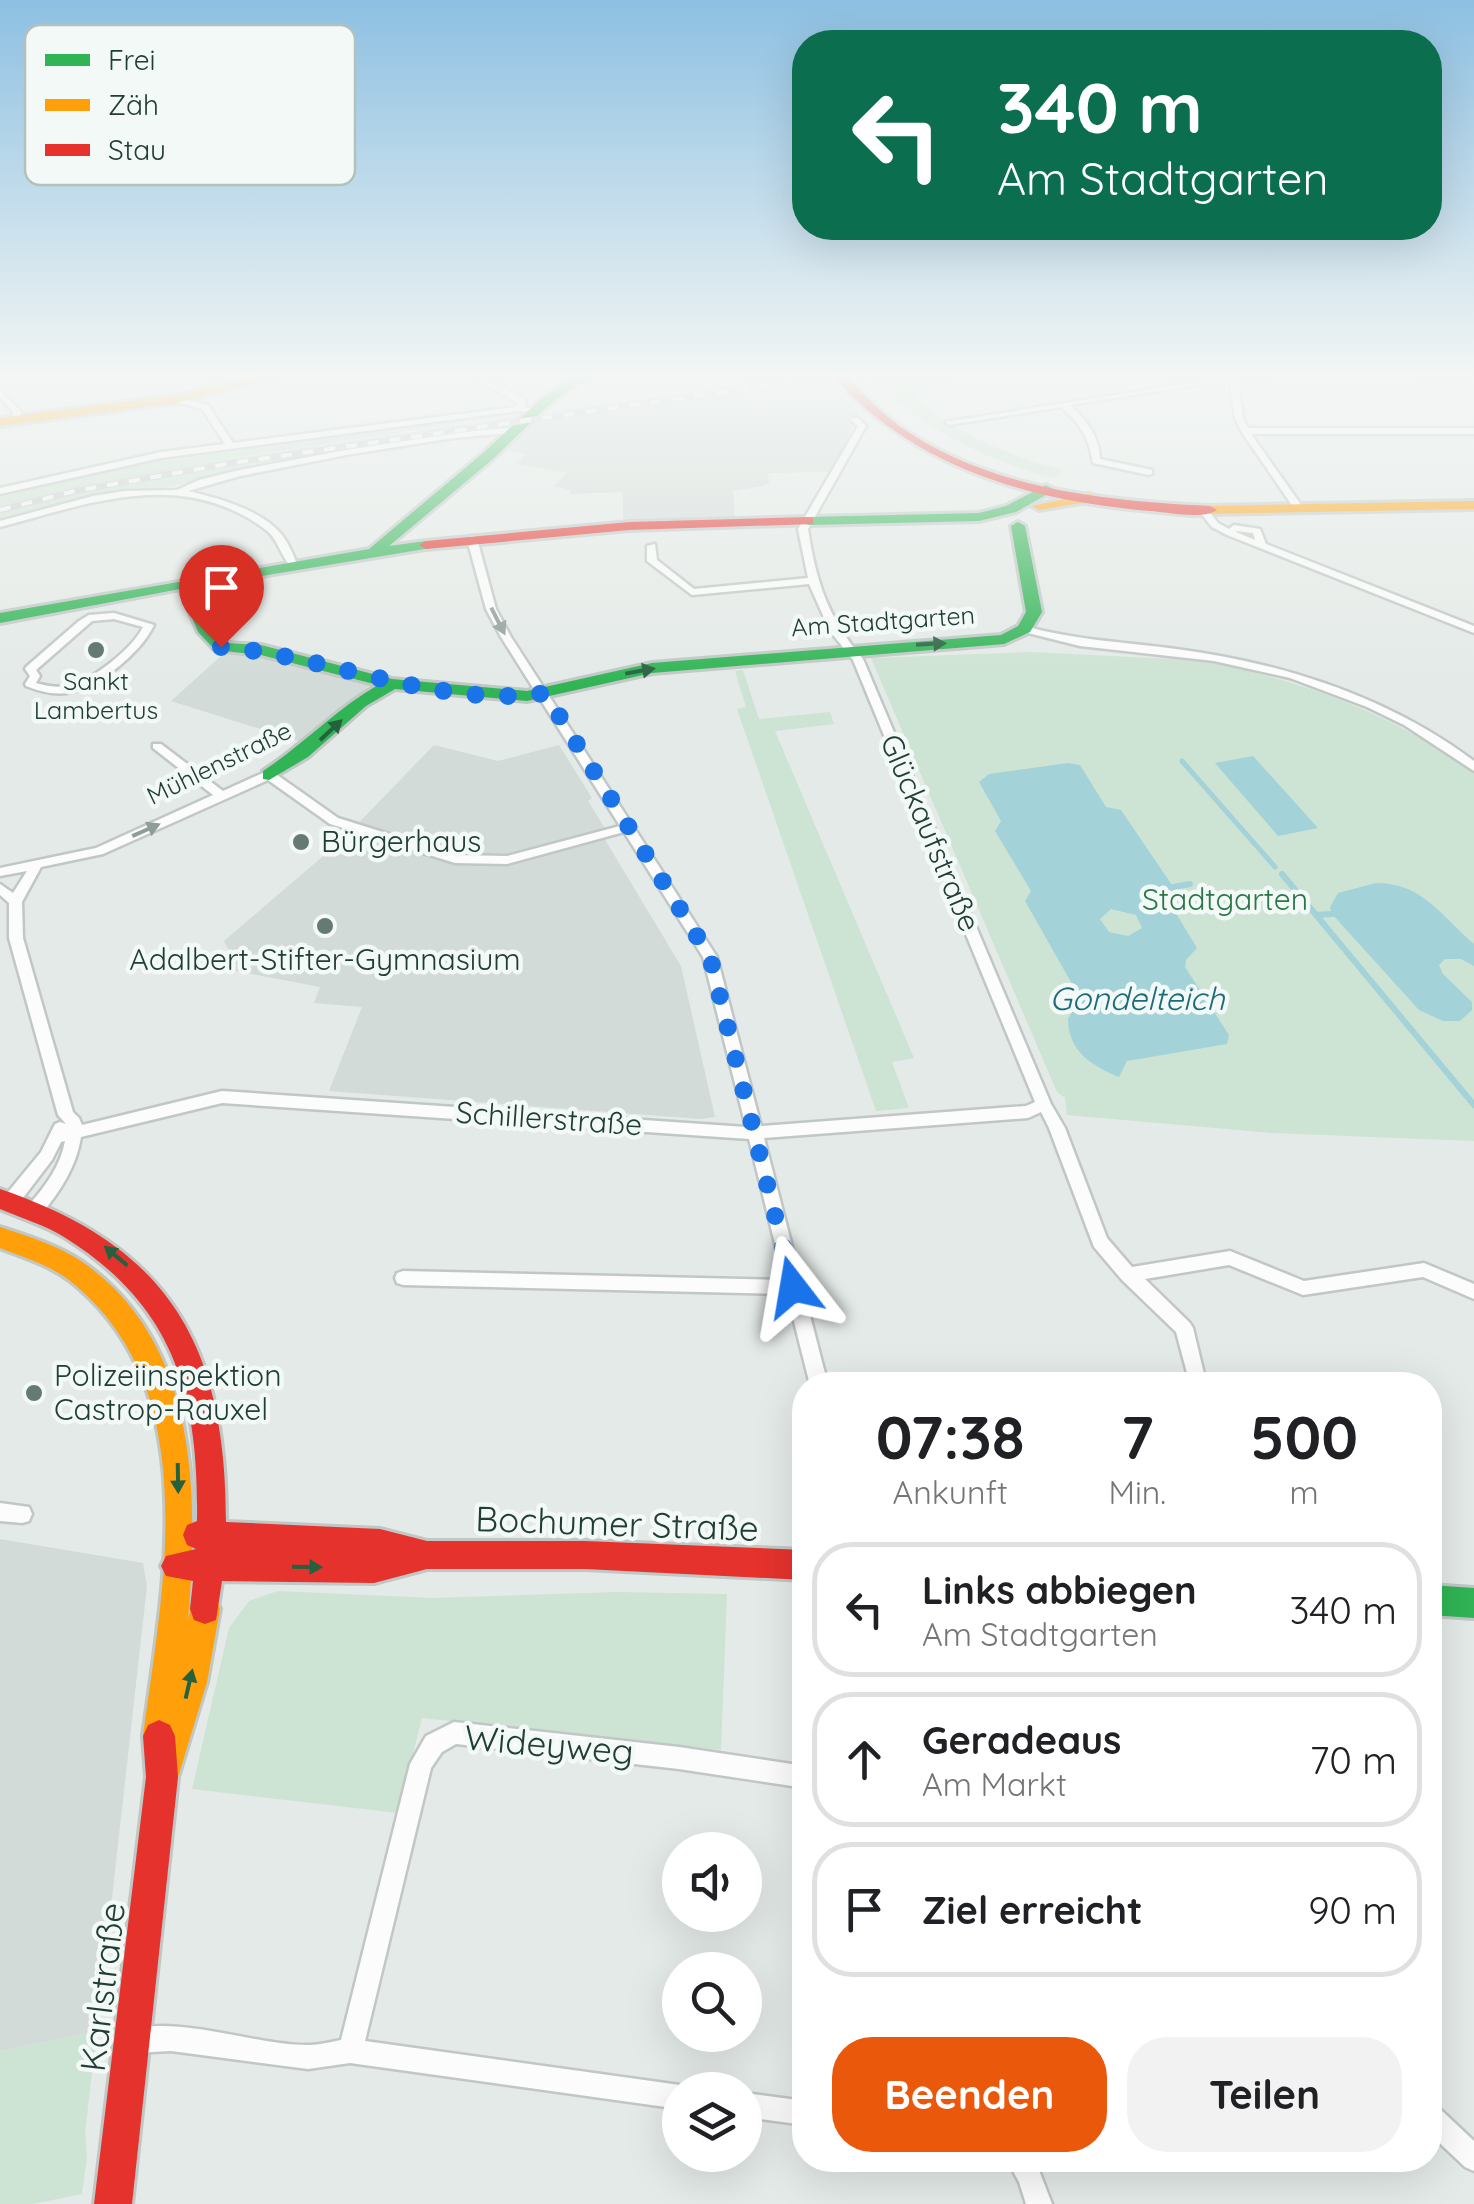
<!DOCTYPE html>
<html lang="de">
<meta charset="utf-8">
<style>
body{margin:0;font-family:Quicksand,sans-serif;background:#f2f2f2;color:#202124;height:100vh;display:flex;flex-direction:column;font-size:38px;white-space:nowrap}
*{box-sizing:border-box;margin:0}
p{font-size:32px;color:#757577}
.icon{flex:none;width:55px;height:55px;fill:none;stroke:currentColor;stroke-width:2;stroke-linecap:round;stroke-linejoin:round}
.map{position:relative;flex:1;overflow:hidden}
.panel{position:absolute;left:792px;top:1372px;width:650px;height:800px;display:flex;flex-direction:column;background:#fff;border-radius:40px;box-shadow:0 10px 40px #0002}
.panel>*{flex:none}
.top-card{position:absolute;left:792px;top:30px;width:650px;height:210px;border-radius:40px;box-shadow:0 10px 40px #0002;background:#0b6e4f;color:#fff;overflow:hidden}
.tools{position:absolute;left:662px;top:1832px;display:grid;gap:20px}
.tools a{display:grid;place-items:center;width:100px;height:100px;border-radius:50%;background:#fff;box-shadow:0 10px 40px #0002;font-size:50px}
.pin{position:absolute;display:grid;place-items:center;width:85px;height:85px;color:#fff;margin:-102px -42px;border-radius:50% 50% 50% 0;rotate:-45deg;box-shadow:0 0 10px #0007}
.pin .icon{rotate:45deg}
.me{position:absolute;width:110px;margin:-55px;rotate:346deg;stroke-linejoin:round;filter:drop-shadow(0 0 8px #0008)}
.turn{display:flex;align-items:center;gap:35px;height:210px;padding:0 40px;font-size:45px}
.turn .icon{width:130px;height:130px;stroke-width:2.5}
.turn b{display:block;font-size:70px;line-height:85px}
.eta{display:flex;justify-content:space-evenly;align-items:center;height:170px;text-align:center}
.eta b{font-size:60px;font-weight:800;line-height:70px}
.action{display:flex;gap:20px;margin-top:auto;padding:20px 40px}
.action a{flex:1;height:115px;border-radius:40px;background:#ea580c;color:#fff;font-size:40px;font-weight:800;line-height:115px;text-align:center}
.action a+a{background:#f2f2f2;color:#202124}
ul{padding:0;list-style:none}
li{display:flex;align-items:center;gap:30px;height:135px;margin:0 20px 15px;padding:0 20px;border:5px solid #e0e0e0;border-radius:40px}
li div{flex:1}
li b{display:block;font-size:38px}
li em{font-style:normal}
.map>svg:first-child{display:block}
.built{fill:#d2dbd7}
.green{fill:#cde3d3}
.water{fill:#a4d2d9;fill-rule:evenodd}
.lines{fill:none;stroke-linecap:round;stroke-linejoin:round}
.stream-far1{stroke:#a4d2d9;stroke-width:5}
.stream{stroke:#a4d2d9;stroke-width:6}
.street-casing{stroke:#c1c7c4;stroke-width:5}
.fast-casing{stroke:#c0c7c4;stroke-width:6}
.slow-casing{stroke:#c0c7c4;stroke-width:6}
.jam-casing{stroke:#c0c7c4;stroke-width:6}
.street{fill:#fbfcfb;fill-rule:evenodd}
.fast{fill:#30b455;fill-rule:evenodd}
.slow{fill:#ff9f0a;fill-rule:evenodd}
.jam{fill:#e5322d;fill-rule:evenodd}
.rail-casing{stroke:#c7cbc9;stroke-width:6}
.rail{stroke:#f2f9f6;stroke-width:4;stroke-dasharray:11;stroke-linecap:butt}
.oneway{fill:#8e9d98}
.oneway2{fill:#26613f}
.route{stroke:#1a73e8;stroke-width:18;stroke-dasharray:0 32.4}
.poi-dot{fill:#657a74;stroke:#f2f9f6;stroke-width:4}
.labels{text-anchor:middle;stroke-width:9;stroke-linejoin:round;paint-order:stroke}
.far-street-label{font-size:25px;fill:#213e36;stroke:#f2f9f6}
.far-poi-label{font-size:25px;fill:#213e36;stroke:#f2f9f6}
.street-label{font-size:30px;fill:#213e36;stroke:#f2f9f6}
.poi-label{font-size:30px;fill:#213e36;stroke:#f2f9f6;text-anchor:start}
.park-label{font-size:30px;fill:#2b7647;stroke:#f2f9f6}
.water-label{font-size:32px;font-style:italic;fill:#1a6c7b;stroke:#f2f9f6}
.near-street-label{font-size:35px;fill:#213e36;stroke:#f2f9f6}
.key{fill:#f2f9f6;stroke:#b3c1bc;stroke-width:2.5}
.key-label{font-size:28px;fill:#213e36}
</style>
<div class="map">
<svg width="1474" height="2204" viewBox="0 0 1474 2204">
<rect width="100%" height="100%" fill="#e4eae7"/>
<path class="built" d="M793,377L829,379L540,420L547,413Z
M832,385L860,414L830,472L768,473L769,483L763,486L733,491L735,517L623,519V492L570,494L571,490L554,486L567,473L517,464L526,454L507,450L536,422Z
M521,416L515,423L165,475L0,514V506L137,473Z
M231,647L374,681L308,744L171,701Z
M434,745L498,761L559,745L592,798L588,801L606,830L601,832L607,843L681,966L715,1117L701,1119L329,1091L362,1007L314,1003L320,987L231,970V955L224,941L343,839Z
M0,1539L143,1563L147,1586L97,2031L0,2051Z"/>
<path class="green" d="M868,377H954L947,379L955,386L911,395C956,434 1006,455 1063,470L1054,478C973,456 931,430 868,377Z
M829,379L832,385L537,422L540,420Z
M523,413L162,469L0,506V497L5,496L133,465Z
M515,423L166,487L137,488L0,520V514L12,510L148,478Z
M1031,652L1174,659V656C1284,674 1384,707 1474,773V1141L1272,1133L1067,1115L1065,1098L1057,1092L871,658Z
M743,670L759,719L830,712L834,724L775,731L914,1058L892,1062L909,1108L876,1111L737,709L746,707L735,671Z
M278,1591L434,1598L617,1592L727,1594L721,1750L422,1718L398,1813L192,1789L229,1628L249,1601Z
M97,2031L85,2133L87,2157L82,2194L33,2204H0V2051Z"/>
<path class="water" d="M1253,756L1318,828L1278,836L1215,763Z
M1068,763L1080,765L1106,807L1121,810L1176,891L1169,902L1197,948L1186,960L1185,967L1229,1035L1227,1044L1127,1061L1119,1077C1092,1066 1068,1051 1068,1019L1080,998L1025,901L1031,891L995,831L1001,821L979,782L989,774ZM1111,909L1136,915L1142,928L1128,936L1109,932L1100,919Z
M1376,883C1423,883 1440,915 1474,944V966L1461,959H1445L1439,965L1443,974L1472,1002V1010L1460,1021H1443L1419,1010L1332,914L1330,907L1338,893Z"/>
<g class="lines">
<path class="stream-far1" d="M1182,761L1275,867"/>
<path class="stream" d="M1282,874L1474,1105
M1173,887L1190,884
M1316,915L1332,914"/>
<g class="street-casing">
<path id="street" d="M473,377H483L526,400L524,407L540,410L536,412L518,411L161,458L0,494V488L161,452L225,444L202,409L173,401L172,399L176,397L208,405L233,443L515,407L518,403Z
M1229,377H1273L1238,382L1243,418L1248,428H1474V434H1251L1304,509L1299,512L1296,511L1241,431L1235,418L1230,383L1196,385L1070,405C1087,421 1099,436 1100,459L1152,470V474L1149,475L1093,463C1089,438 1081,424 1061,407L949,425L945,422Z
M1421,377L1474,379V383L1425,379Z
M0,390L21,412L20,422L13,420V412L0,397Z
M852,418H858L866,426L808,529C816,582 828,618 863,659L1051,1104L1065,1128L1107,1238L1132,1267L1230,1251L1304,1281L1424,1263L1474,1284V1299L1423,1277L1303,1295L1229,1265L1145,1279L1190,1323L1193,1328L1205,1378L1202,1384H1190L1176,1332L1122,1280L1094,1247L1049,1128L1041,1112L1028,1118L764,1138L828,1385H810L787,1294L403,1285L397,1283L395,1278L397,1273L403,1271L784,1280L749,1139L222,1103L81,1137C76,1168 60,1191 41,1215L35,1217L29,1215L27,1210L29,1205C46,1185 60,1167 65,1141L61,1142L52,1160L16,1207L10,1209L4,1207L2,1202L4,1197L41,1152L55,1124L60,1122L66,1124L58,1115L9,938V903L0,895V884L13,893L27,871L0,876V868L96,848L213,795L153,748V744H161L223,791L265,772H273L338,818L456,855L507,856L620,826L501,637L486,609L467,539L472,536L477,539L496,609L511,637L631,823L636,827L635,829L717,957L761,1126L1026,1106L1035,1102L853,660L830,631L809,584L692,595L647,561V546L655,544L657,560L694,589L808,578L798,529L858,426L851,420ZM268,780L330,824L455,863L507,864L624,832L703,957L746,1127L222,1091L82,1125L79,1118L73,1112L23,938L22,902L41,867L103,854Z
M517,427L520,428V432L453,438L346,455L240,476L188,491C218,498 262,510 282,535C289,544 293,554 297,564L292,567C281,558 279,540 266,530C183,467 90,503 0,527V521L93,496L125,491L177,490L199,480L240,470L346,450L453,433Z
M1201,509H1207L1218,523L1229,529L1234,525L1260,529L1266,544L1474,626V633L1227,535L1212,527L1199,511ZM1236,531L1253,533L1255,540L1236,532Z
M114,613L154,625C141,653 97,689 66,693C52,695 39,691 26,686L25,684L30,676L25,669L26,667L79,621L89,615ZM114,619L143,627C133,648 92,681 68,686C57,688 47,686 36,683L40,676L36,670L92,621Z
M1024,626C1074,640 1124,642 1176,649C1283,663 1387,696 1474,761V771L1404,725L1367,707L1290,678L1214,661L1080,646L1020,631L1019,629Z
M0,1503L29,1507L32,1514L29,1521L22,1523L0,1521Z
M454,1722L679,1747L805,1766V1788L679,1769L456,1744L442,1752L431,1768L365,2041L680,2085L689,2090H680V2109L350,2063L308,2069L171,2051L134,2053L125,2050L122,2041L125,2032C174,2013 256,2046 309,2045C319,2045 330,2042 341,2040L410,1764L426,1736Z
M745,2093L805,2101V2125L745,2117Z
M1430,2105L1439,2108L1474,2141V2171L1465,2167L1430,2134Z
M1007,2160H1035L1052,2204H1026L1019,2182Z"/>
</g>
<g class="fast-casing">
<path id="fast" d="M574,377H588L549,405L493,459L389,546L426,541L431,542V548L194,587L213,630L226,643L261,645L392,679L527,691L652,663L1001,635L1018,626L1026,612L1011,526L1018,522L1025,526L1042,612L1030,632L1004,644L652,673L527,701L395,689L366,706L308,757L269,780L263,779V771C303,745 336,709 378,685L261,655L215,650L198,632L180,589L0,623V613L369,549L483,453L541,399Z
M1046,485L1053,489L1051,492L1016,512L979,521L808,525L801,521L808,517L979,513L1006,506Z
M1430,1585L1474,1588V1618L1430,1615Z"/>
</g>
<g class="slow-casing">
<path id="slow" d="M256,377H277L176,403L0,426V418L176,395Z
M1088,494L1093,495V501L1039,510L1032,506Z
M1474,501V509L1210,514L1203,510L1210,506Z
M0,1227C27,1236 60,1246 84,1263C198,1344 199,1493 188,1619L194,1598L205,1594L216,1598L220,1609L207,1682L179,1774L174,1785L163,1790L152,1785L147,1774L155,1750L148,1747L143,1736C163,1586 206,1388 69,1280C49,1265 23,1257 0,1248Z"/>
</g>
<g class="jam-casing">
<path id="jam" d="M834,377H847C863,393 879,411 898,425C987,489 1104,501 1210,506L1217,510C1202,520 1168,512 1150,511C1032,501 914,468 834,377Z
M808,517L813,518V524L629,530L426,549L419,545L426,541L629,522Z
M0,1189C171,1247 226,1347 226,1522L380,1529L427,1541H585L805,1550V1580L585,1569H427L374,1583L222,1581L216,1620L205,1624L194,1620L190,1609L193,1581L166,1576L161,1566L166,1556L196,1549L187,1545L183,1535L187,1525L197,1521C199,1396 175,1306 64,1237C45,1225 21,1218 0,1209Z
M159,1720L170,1725L175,1736L178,1777L132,2204H94L146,1777L143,1736L148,1725Z"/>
</g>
<use href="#street" class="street"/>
<use href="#fast" class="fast"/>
<use href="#slow" class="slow"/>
<use href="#jam" class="jam"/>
<g class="rail-casing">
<path id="rail" d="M0,510L75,491L232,463L827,377"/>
</g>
<use href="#rail" class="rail"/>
</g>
<defs><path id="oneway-solid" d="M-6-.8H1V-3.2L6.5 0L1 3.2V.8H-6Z" transform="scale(2.5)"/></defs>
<g class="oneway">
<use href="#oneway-solid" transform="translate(498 621) rotate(63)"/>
<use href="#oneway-solid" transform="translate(146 830) rotate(-24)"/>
</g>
<g class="oneway2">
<use href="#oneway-solid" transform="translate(931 644) rotate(-3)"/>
<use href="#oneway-solid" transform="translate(640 671) rotate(-10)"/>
<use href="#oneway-solid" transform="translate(331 730) rotate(-43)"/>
<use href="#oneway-solid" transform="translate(116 1256) rotate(-140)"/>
<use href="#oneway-solid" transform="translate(178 1478) rotate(89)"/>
<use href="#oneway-solid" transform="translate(307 1567) rotate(1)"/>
<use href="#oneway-solid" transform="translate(189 1684) rotate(-77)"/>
</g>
<linearGradient id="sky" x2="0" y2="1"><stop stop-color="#8dc0e2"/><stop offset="0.55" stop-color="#f3f6f4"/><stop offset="1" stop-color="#f3f6f4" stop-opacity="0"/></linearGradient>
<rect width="1474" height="685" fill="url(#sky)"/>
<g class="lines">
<path class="route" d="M221,647C326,655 440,709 545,693L710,957L793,1287"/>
</g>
<g class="poi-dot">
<circle cx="96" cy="650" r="10"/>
<circle cx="301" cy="842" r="10"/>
<circle cx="325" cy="926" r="10"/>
<circle cx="34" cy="1393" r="10"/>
</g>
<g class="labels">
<g class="far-street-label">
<text transform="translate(883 621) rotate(-4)" y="9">Am Stadtgarten</text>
<text transform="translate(219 763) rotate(-26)" y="9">Mühlenstraße</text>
</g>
<g class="far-poi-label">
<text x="96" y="690">Sankt<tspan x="96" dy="29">Lambertus</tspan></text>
</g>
<g class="street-label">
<text transform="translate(930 833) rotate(67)" y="10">Glückaufstraße</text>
<text transform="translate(549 1119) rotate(4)" y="10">Schillerstraße</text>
</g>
<g class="poi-label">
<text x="321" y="852">Bürgerhaus</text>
<text x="325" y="970" text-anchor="middle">Adalbert-Stifter-Gymnasium</text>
<text x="54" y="1386">Polizeiinspektion<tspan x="54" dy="34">Castrop-Rauxel</tspan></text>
</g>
<g class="park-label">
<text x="1225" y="910">Stadtgarten</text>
</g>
<g class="water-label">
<text x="1137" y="1010">Gondelteich</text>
</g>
<g class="near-street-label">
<text transform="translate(617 1524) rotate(2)" y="12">Bochumer Straße</text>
<text transform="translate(549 1745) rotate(5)" y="12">Wideyweg</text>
<text transform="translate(103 1987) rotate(-83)" y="12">Karlstraße</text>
</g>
</g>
<rect x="25" y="25" width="330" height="160" rx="15" class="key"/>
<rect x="45" y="54" width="45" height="12" fill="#30b455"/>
<rect x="45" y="99" width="45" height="12" fill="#ff9f0a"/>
<rect x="45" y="144" width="45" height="12" fill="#e5322d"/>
<g class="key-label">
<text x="108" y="70">Frei</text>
<text x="108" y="115">Zäh</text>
<text x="108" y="160">Stau</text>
</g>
</svg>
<div class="tools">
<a><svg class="icon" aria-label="sound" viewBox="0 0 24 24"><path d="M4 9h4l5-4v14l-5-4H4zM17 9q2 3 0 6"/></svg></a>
<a><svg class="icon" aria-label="search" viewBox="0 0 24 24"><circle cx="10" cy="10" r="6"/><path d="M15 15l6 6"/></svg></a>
<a><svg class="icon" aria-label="layers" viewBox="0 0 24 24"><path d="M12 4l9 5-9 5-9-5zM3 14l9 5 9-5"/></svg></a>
</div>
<div class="pin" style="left:221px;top:647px;background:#d93025"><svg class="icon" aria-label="arrive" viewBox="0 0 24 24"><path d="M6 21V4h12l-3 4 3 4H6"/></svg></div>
<svg class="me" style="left:793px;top:1287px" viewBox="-20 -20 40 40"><path d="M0-17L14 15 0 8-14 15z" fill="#1a73e8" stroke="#fff" stroke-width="4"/></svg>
<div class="top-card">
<div class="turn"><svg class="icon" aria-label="left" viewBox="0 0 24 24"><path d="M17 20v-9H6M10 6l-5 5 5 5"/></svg><div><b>340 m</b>Am Stadtgarten</div></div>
</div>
<section class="panel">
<div class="eta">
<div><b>07:38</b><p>Ankunft</p></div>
<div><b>7</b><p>Min.</p></div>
<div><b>500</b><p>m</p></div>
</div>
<ul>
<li><svg class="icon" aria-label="left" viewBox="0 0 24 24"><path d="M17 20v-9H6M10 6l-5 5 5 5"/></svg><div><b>Links abbiegen</b><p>Am Stadtgarten</p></div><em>340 m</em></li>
<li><svg class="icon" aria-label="ahead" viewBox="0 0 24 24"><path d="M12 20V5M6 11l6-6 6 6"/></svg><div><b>Geradeaus</b><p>Am Markt</p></div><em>70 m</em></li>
<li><svg class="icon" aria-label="arrive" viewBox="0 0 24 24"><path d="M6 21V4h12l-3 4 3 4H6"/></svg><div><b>Ziel erreicht</b></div><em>90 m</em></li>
</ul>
<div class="action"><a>Beenden</a><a>Teilen</a></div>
</section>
</div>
